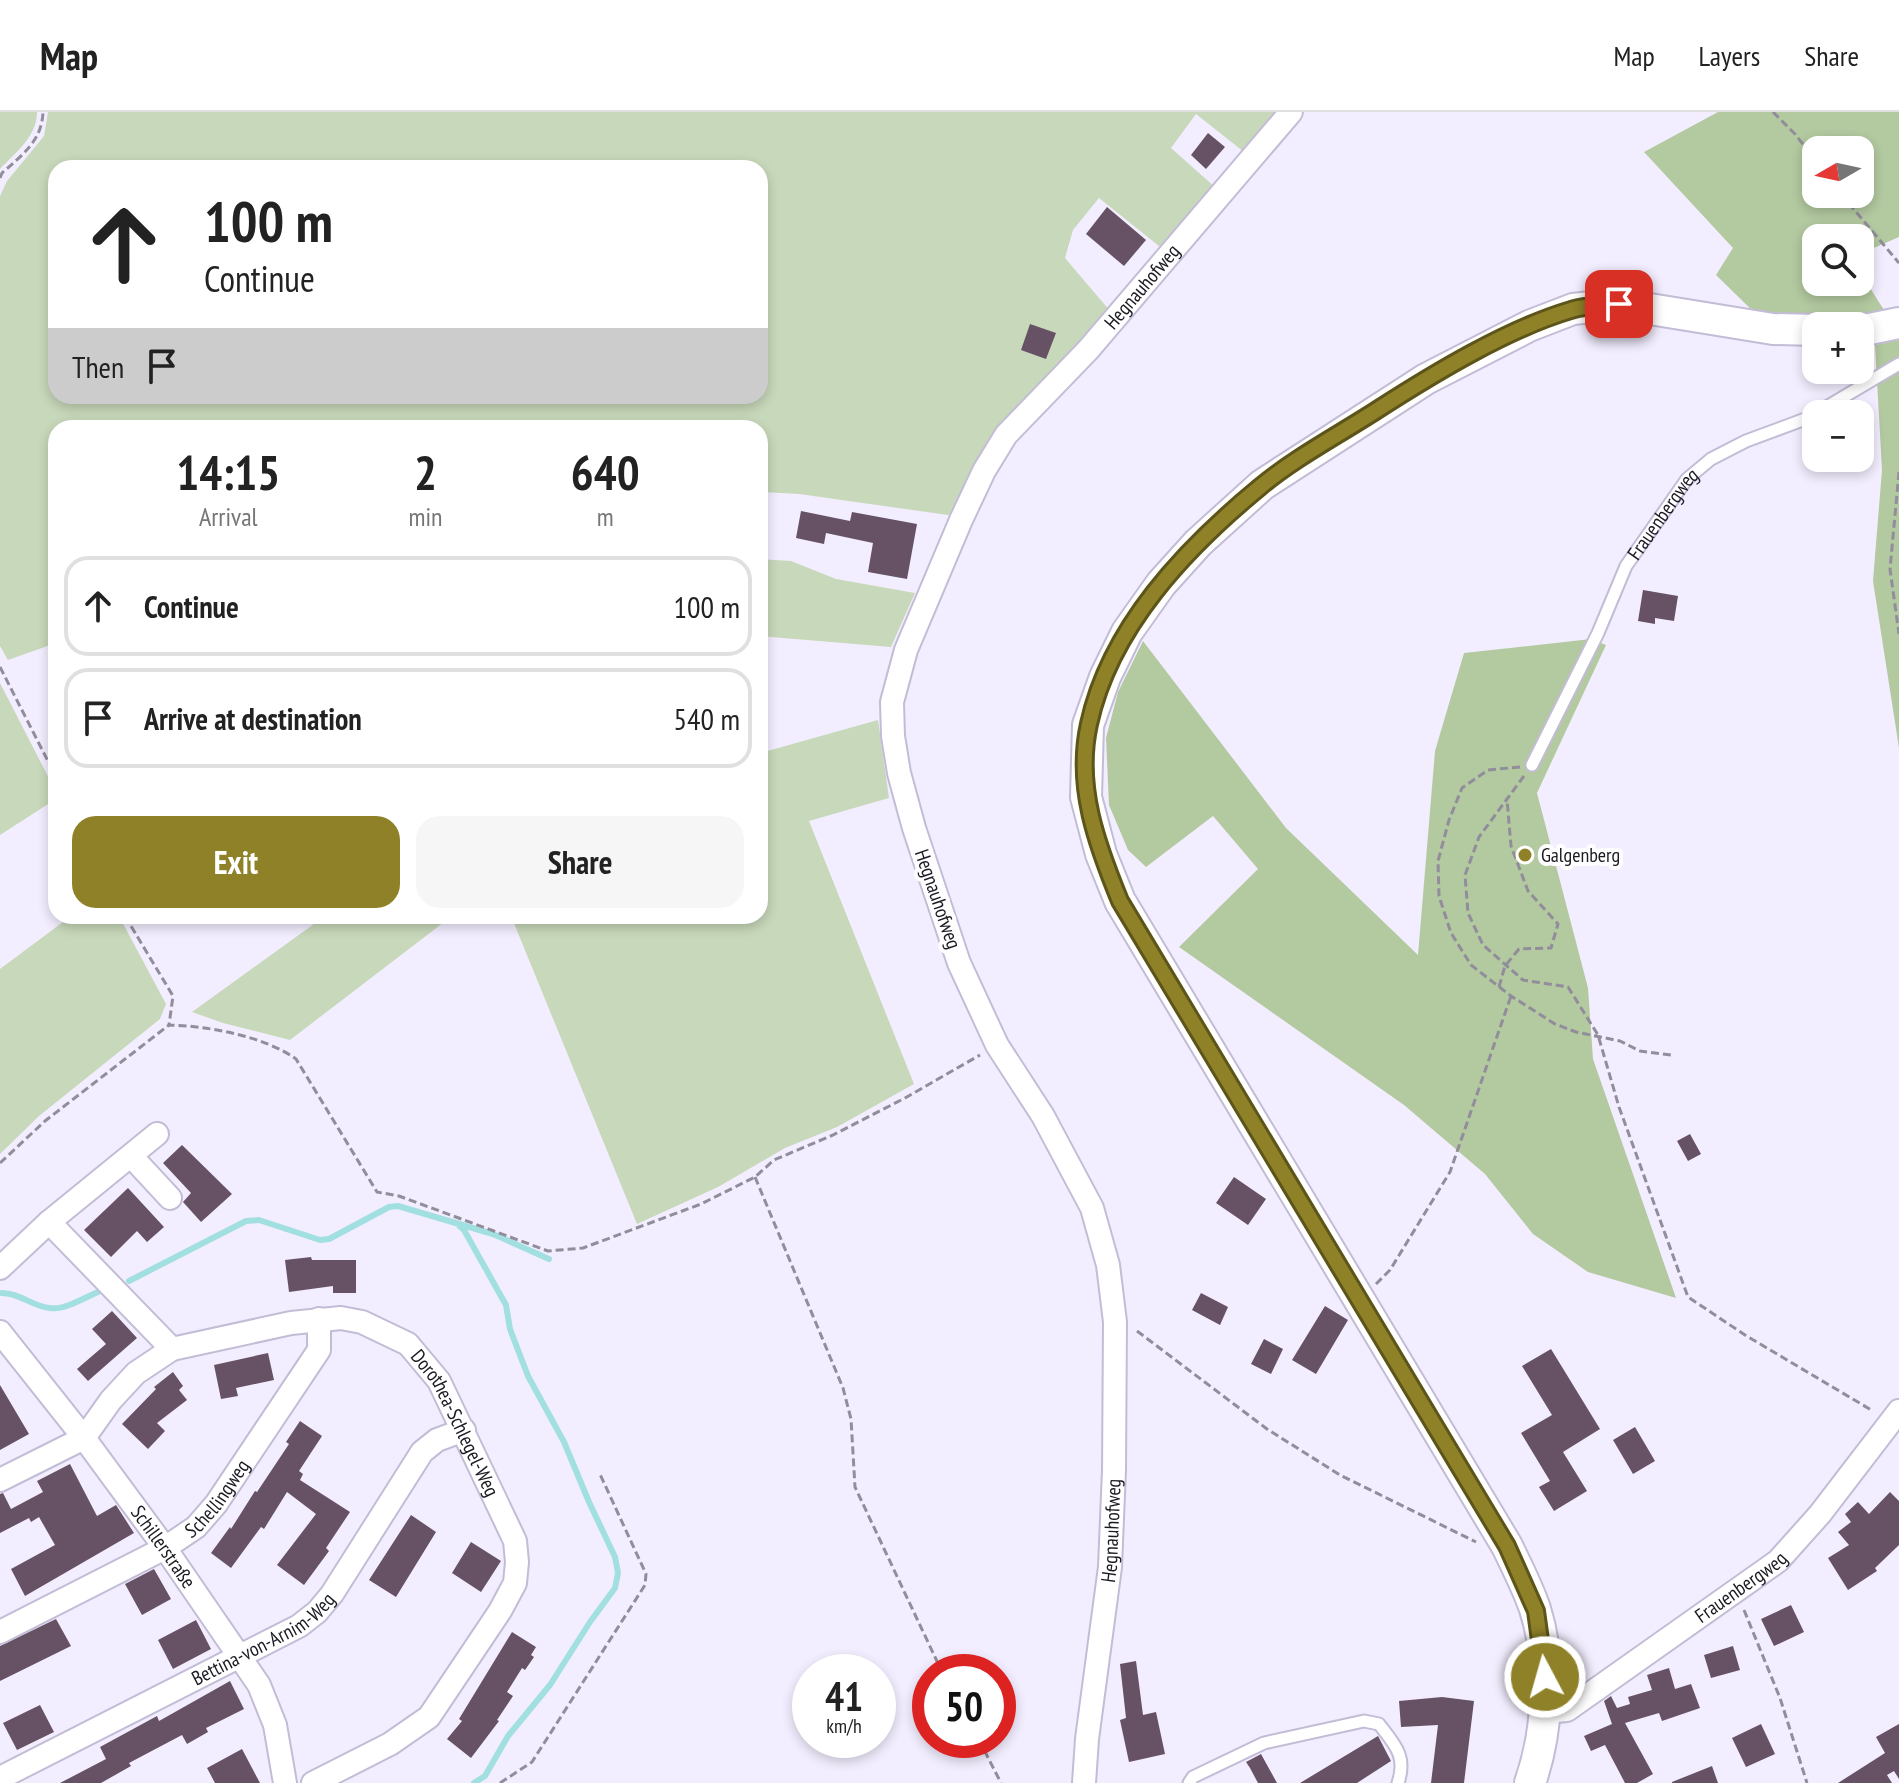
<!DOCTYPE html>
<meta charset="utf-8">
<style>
body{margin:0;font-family:"PT Sans Narrow",sans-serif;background:#f6f6f6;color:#222;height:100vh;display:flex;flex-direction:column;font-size:30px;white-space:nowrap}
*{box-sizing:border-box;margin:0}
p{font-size:26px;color:#767676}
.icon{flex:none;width:44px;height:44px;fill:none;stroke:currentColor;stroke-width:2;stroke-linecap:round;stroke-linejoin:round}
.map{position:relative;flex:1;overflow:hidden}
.side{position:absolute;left:48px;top:308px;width:720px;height:504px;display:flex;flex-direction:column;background:#fff;border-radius:24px;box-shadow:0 4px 12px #0003}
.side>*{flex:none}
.guide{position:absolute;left:48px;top:48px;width:720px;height:244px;border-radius:24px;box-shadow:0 4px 12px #0003;background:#fff;color:#222;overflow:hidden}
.needle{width:52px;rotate:261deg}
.buttons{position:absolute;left:1802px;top:24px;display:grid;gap:16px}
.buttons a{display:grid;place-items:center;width:72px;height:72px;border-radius:16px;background:#fff;box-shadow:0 4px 12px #0003;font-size:40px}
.speed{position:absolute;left:792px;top:1542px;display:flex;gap:16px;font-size:40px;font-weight:700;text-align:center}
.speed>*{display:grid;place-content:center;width:104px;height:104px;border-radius:50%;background:#fff;box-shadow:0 4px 12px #0003;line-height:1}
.speed small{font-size:20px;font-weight:400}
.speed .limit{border:12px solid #d22;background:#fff;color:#111}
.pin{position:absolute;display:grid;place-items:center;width:68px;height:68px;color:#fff;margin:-34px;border-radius:16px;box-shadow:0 4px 12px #0006}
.me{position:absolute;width:88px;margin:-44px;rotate:354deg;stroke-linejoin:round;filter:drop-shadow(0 0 6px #0008)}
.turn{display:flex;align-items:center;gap:28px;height:168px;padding:0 24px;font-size:36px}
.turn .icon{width:104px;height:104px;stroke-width:2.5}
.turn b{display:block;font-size:56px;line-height:68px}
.then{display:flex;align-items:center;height:76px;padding:0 24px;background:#0003;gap:16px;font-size:30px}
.eta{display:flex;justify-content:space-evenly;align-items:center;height:136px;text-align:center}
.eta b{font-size:48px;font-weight:700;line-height:56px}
.primary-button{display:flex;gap:16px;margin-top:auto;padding:16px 24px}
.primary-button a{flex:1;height:92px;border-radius:24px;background:#8f8128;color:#fff;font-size:32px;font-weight:700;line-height:92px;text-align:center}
.primary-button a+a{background:#f6f6f6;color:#222}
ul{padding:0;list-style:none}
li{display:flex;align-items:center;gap:24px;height:100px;margin:0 16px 12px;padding:0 8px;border:4px solid #e0e0e0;border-radius:24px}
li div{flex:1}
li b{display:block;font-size:30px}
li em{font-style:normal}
header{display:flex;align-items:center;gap:48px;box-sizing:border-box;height:112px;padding:0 40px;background:#fff;border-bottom:2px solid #e0e0e0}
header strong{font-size:38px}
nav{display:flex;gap:44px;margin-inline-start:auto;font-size:28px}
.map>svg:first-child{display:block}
.green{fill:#c8d8ba;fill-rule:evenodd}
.forest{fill:#b3c9a0;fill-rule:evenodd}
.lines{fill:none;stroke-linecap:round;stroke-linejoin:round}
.stream{stroke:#a2dfe0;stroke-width:6}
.building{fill:#665264}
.lane-casing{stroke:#c3bcd6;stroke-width:15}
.street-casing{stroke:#c3bcd6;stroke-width:26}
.secondary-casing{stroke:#c3bcd6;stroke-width:34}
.path{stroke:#918d9a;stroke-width:3;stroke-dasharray:8 4;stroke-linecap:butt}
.lane{stroke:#fff;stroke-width:11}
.street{stroke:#fff;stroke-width:22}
.secondary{stroke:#fff;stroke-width:30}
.route-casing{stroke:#5d541a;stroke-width:20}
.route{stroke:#8f8128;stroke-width:14}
.poi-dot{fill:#8f8128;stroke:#fefefe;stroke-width:3}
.labels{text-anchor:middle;stroke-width:8;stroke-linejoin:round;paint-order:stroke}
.street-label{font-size:20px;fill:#1c1922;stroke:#fefefe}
.poi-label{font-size:20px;fill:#1c1922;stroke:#fefefe;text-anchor:start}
</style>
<header>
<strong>Map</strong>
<nav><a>Map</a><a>Layers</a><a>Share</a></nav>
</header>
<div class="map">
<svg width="1899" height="1671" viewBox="0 0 1899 1671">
<rect width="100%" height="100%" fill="#f3eeff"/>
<path class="green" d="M0,0H37C37,25 16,40 0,57Z
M48,0H1283L1244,40L1196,2L1171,36L1216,76L1164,138L1099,86L1073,118L1065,146L1111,200L955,404L799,382L760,380V316H56V531L8,548L0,534V84L7,69L44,24ZM56,56H760V284H56Z
M760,447L791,449L836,467L915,481L891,535L760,524Z
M0,571L56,680V687L0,723Z
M878,608L889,686L809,709L914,972L837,1015L785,1036L718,1075L637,1112L511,804H760V641Z
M71,804H119L166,892L160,907L39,1004L0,1042V857Z
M325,804H452L290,928L223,911L192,900Z"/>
<path class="forest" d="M1718,0H1899V125L1860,142V126H1816V170H1860V160L1884,198L1855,208L1758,204L1716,163L1733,136L1644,40ZM1816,38H1860V82H1816Z
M1899,228V636L1873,469L1882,358L1875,233Z
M1591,527L1606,533L1537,681L1588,876L1593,947L1676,1186L1588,1160L1533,1122L1485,1062L1404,993L1179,835L1258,757L1213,704L1146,755L1128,738L1109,693L1106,626L1118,580L1143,529L1286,716L1418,843L1435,639L1464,541Z"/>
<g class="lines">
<path class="stream" d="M456,1111L464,1118L506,1193L510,1217L528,1264L564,1330L589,1390L615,1445L618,1461L615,1476L590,1510L550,1573L508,1624L485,1664L474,1671
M129,1169L246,1109L259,1108L320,1128L329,1127L389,1095L398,1094L493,1122L549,1147
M2,1181C20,1181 33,1195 50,1196C65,1198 84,1186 98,1180"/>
</g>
<path class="building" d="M1208,21L1225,35L1206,57L1191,43Z
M1107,95L1146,128L1124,154L1086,122Z
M1030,212L1056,221L1046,247L1021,238Z
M801,399L850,409L852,400L917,412L907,467L868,460L873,431L826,421L824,432L796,426Z
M1643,478L1678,484L1674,509L1655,506V512L1638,509Z
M1690,1022L1701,1042L1688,1049L1677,1029Z
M182,1033L232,1082L201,1110L183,1090L191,1081L163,1051Z
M1234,1065L1266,1087L1248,1113L1216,1091Z
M128,1076L164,1115L147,1130L137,1119L111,1145L84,1118Z
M311,1145L312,1148H356V1181H333V1174L289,1180L285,1148Z
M1201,1181L1228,1195L1220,1213L1192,1198Z
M1325,1194L1348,1208L1316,1262L1292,1248Z
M112,1199L137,1226L88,1269L77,1257L106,1232L92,1217Z
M1264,1227L1283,1237L1271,1262L1251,1252Z
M1551,1237L1600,1317L1563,1340L1587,1379L1554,1399L1539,1375L1550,1369L1521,1321L1552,1303L1522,1254Z
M268,1241L274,1268L236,1276L238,1284L221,1287L214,1253Z
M173,1260L183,1274L179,1278L187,1288L157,1311L165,1319L148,1337L122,1312L156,1277L154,1275Z
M0,1273L29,1322L0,1338Z
M300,1309L322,1324L299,1359L303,1362L300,1368L350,1400L326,1436L329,1439L304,1473L277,1453L316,1402L287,1380L264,1417L261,1415L231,1456L211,1441L230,1415L231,1417L255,1379L257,1380L289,1332L286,1330Z
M1635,1315L1655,1349L1633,1362L1613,1328Z
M70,1352L97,1404L116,1393L134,1421L25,1484L11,1457L55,1433L39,1405L31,1410L29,1406L0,1421V1382L3,1381L11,1397L43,1380L37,1369Z
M1890,1380L1899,1389V1433L1875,1456L1877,1459L1848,1478L1828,1446L1849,1433L1838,1420L1851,1410L1845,1402L1858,1390L1869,1402Z
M411,1403L436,1420L396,1485L369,1468Z
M471,1430L501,1449L481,1480L452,1461Z
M154,1457L171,1487L142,1503L125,1472Z
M1791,1493L1804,1520L1774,1534L1761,1507Z
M56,1507L71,1534L0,1569V1534Z
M196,1508L211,1537L173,1557L158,1528Z
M512,1520L536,1535L531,1543L534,1545L525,1558L522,1556L507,1580L513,1584L497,1608L499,1609L471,1646L447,1627L462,1609L459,1607Z
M1733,1534L1740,1558L1711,1566L1704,1543Z
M1136,1549L1143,1603L1156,1600L1165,1642L1129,1650L1120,1608L1126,1606L1120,1552Z
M1669,1556L1675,1577L1691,1572L1700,1596L1662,1609L1659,1601L1625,1611L1653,1662L1637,1671H1625L1605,1633L1591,1639L1584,1624L1612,1612L1604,1589L1611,1584L1617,1596L1630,1592L1628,1585L1652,1578L1647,1563Z
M230,1569L244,1597L206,1616L208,1620L187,1632L182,1623L129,1651L131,1654L101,1671H60L106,1647L100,1635L157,1604L159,1609Z
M1442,1585L1474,1589L1464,1671H1431L1438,1613L1401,1615L1399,1589Z
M40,1593L54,1620L17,1638L3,1611Z
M1761,1612L1775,1642L1746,1655L1732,1626Z
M1899,1612V1667L1894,1659L1887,1663L1892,1671H1838L1885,1641L1876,1625Z
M1378,1624L1391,1649L1357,1671H1300Z
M242,1637L260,1671H215L207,1656Z
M1261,1642L1277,1671H1258L1250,1656L1246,1650Z
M1712,1654L1718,1671H1672V1670Z"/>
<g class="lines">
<g class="lane-casing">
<g id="lane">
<path id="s1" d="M1532,653L1598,521L1626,454L1687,367L1711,347L1746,329L1808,306L1899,252"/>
<path d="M1189,1671L1193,1665L1264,1631L1364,1609L1379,1612C1395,1633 1407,1644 1398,1671"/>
</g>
</g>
<g class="street-casing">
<g id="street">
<path d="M132,1045L170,1086"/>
<path id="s2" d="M49,1110L172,1237L291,1211L341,1206L362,1210L408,1232L439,1269L515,1429L517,1450L515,1471L500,1499L429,1605L390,1632L313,1671"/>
<path d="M0,1156L49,1110L157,1022"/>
<path id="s3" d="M0,1220L84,1326L165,1436L259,1573L275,1613L285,1671"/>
<path d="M0,1368L84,1326L111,1288L136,1261L172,1237"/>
<path id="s4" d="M0,1520L165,1436L196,1415L216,1392L319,1238V1207"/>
<path id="s5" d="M1544,1600L1567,1598L1778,1449L1820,1402L1899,1299"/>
<path id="s6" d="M0,1666L299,1514L317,1500L332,1482L422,1340L437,1328L464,1318"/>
<path id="s7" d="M1084,1671L1087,1627L1110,1455L1114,1358L1115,1210L1108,1153L1092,1096L1043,1004L997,933L959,851L914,716L899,661L893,624L892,590L906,538L961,408L984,359L1006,323L1088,238L1291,0"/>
</g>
</g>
<g class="secondary-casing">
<path id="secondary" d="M1860,219L1899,211
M1530,1671C1548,1620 1552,1550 1535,1497C1528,1476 1517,1455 1507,1434L1120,789L1101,742L1086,685L1088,613L1105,565L1127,520L1161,472L1198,431L1262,373L1426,267L1529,214L1573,197L1619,192L1773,217L1816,218"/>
</g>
<path class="path" d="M1773,0L1795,22L1816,49
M0,66L2,61C22,43 42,29 43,0
M1841,82L1899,151
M1899,360L1890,457L1899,522
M0,555L56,665
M1520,655L1488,658L1462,676L1449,708L1438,749L1439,784L1451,821L1471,853L1511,884L1555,912L1576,920L1620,929L1640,939L1671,943
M1524,664L1479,725L1465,763L1468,801L1483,833L1523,868L1568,875L1598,923L1619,995L1688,1185L1745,1223L1873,1299
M125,804L173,884L169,913
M1499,875L1505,854L1519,837L1551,836L1558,812L1528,779L1511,734L1507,687
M0,1051L45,1009L169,913C208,914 264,924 296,947L377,1080L399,1084L548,1139L583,1136L701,1092L755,1065L774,1048L833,1023L905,986L980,943
M755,1065L843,1276L851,1307L855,1375L942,1560
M1376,1172L1390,1158L1450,1060L1511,884
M1137,1219L1267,1317L1340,1363L1476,1430
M1744,1498L1780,1586L1807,1671
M979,1628L1001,1671
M500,1671L532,1650L645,1473L646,1462L599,1360"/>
<use href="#lane" class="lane"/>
<use href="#street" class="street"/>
<use href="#secondary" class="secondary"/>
</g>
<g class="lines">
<g class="route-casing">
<path id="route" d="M1545,1565L1536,1499L1507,1434L1120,789C1097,733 1075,674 1089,612C1110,515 1186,436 1260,375C1293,347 1340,322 1377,298C1433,262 1507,217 1571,198C1586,193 1604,194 1619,192"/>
</g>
<use href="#route" class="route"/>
</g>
<circle class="poi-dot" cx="1525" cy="743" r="8"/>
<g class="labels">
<g class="street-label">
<text dy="7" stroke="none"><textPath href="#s7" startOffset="1622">Hegnauhofweg</textPath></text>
<text dy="7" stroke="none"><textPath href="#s1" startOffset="284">Frauenbergweg</textPath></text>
<text transform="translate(938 787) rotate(71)" y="7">Hegnauhofweg</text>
<text dy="7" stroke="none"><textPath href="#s2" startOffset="514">Dorothea-Schlegel-Weg</textPath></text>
<text dy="7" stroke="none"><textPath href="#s4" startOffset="258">Schellingweg</textPath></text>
<text dy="7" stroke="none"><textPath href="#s7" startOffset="254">Hegnauhofweg</textPath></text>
<text dy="7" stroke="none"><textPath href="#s3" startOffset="270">Schillerstraße</textPath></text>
<text dy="7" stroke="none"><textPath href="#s5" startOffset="236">Frauenbergweg</textPath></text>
<text dy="7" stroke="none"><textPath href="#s6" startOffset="298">Bettina-von-Arnim-Weg</textPath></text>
</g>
<g class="poi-label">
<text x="1541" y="750">Galgenberg</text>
</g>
</g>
</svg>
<div class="buttons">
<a><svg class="needle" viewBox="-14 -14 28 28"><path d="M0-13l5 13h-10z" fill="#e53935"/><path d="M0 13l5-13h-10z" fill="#767676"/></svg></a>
<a><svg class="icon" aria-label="search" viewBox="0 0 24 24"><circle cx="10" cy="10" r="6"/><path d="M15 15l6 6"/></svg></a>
<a>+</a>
<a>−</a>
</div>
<div class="speed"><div>41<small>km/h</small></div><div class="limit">50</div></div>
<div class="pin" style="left:1619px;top:192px;background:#d93025"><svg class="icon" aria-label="arrive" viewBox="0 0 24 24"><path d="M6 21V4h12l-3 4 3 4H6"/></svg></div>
<svg class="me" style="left:1545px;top:1565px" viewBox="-20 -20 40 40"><circle r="17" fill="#8f8128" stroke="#fff" stroke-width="3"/><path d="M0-11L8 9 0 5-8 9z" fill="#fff"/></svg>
<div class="guide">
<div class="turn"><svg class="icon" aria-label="ahead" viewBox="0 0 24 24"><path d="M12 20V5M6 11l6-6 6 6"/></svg><div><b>100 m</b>Continue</div></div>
<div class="then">Then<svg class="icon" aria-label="arrive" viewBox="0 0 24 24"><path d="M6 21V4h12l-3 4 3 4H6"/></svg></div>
</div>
<section class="side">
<div class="eta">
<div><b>14:15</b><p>Arrival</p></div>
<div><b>2</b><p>min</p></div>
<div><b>640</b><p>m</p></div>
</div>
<ul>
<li><svg class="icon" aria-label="ahead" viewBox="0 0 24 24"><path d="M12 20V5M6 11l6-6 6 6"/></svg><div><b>Continue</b></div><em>100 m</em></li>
<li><svg class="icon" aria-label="arrive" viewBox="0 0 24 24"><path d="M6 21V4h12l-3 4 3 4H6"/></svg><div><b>Arrive at destination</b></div><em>540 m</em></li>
</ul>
<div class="primary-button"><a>Exit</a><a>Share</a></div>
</section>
</div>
